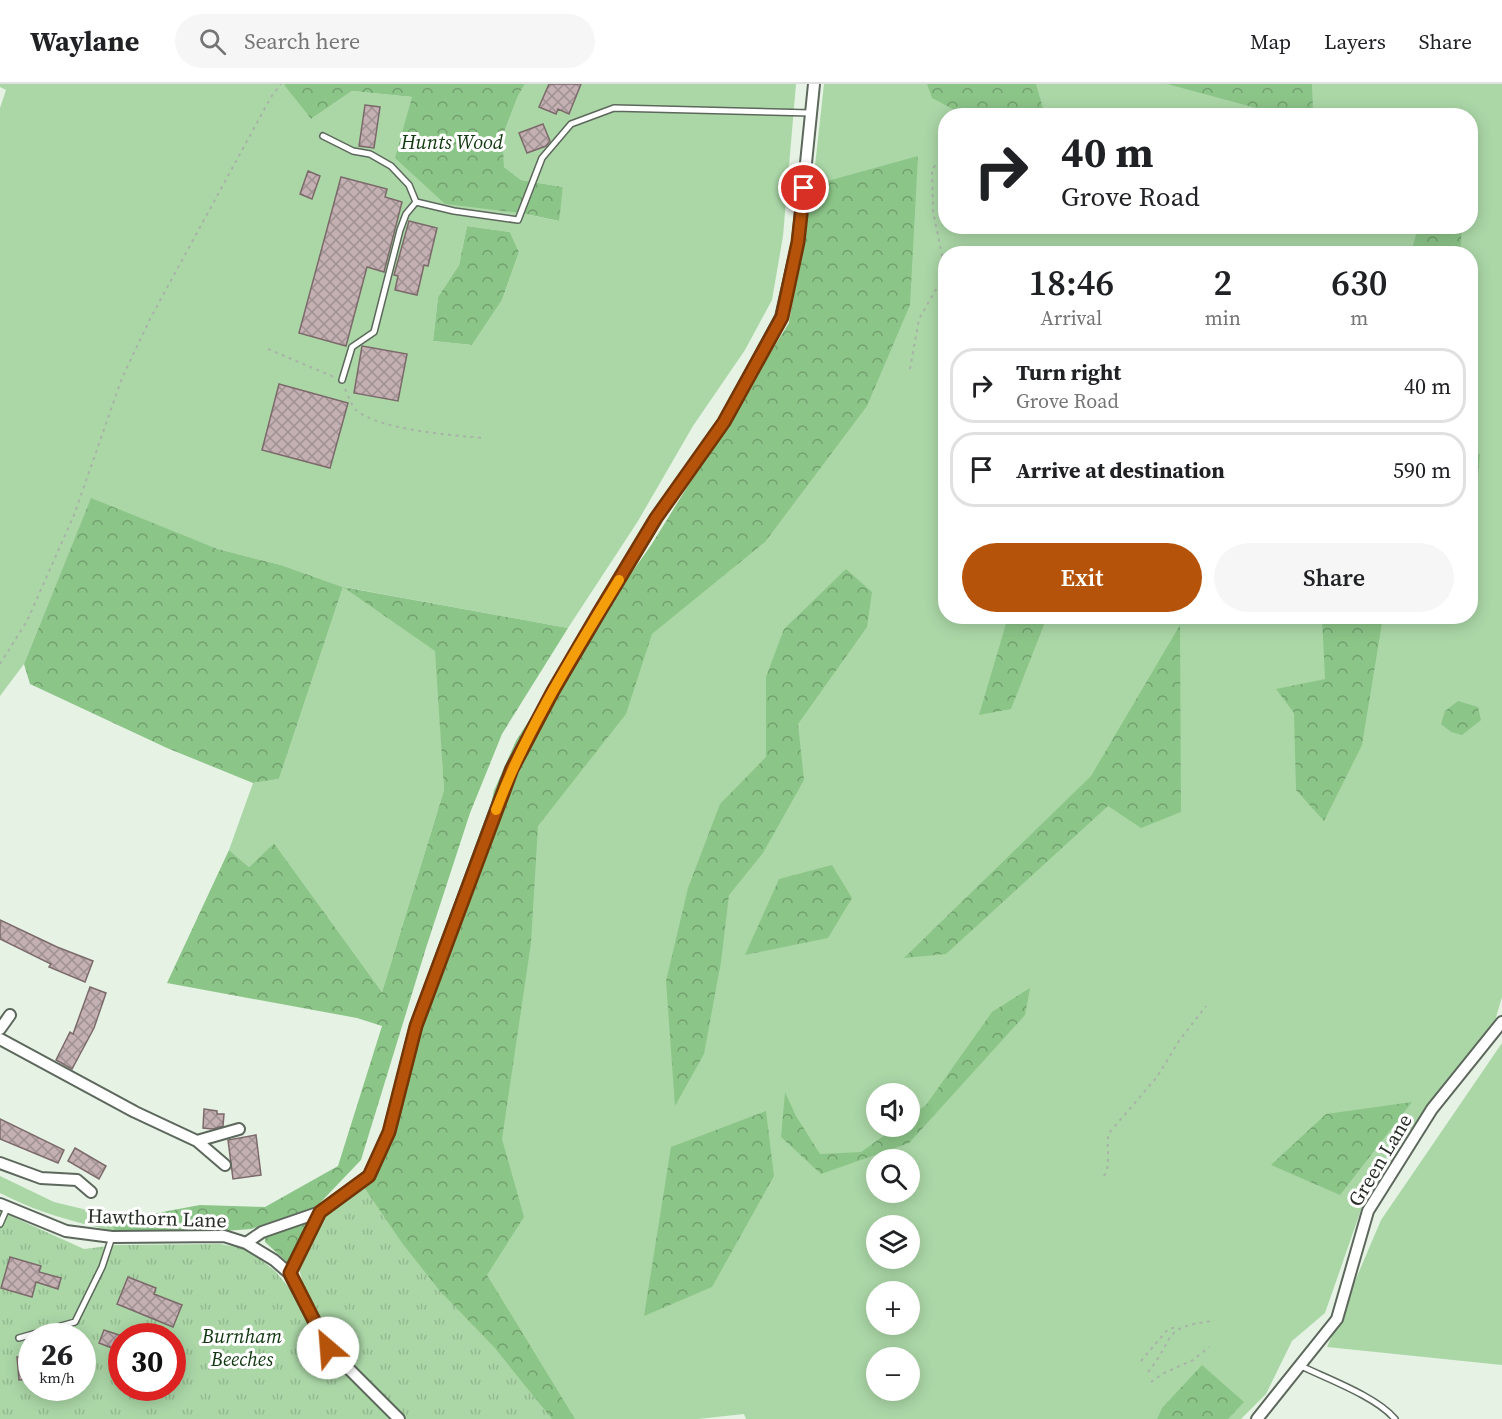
<!DOCTYPE html>
<meta charset="utf-8">
<style>
body{margin:0;font-family:"Source Serif 4",serif;background:#f6f6f6;color:#202124;height:100vh;display:flex;flex-direction:column;font-size:22px;white-space:nowrap}
*{box-sizing:border-box;margin:0}
p{font-size:20px;color:#757577}
.icon{flex:none;width:33px;height:33px;fill:none;stroke:currentColor;stroke-width:2;stroke-linecap:round;stroke-linejoin:round}
.map{position:relative;flex:1;overflow:hidden}
.details{position:absolute;left:938px;top:162px;width:540px;height:378px;display:flex;flex-direction:column;background:#fff;border-radius:24px;box-shadow:0 3px 15px #0003}
.details>*{flex:none}
.hud{position:absolute;left:938px;top:24px;width:540px;height:126px;border-radius:24px;box-shadow:0 3px 15px #0003;background:#fff;color:#202124;overflow:hidden}
.buttons{position:absolute;left:866px;top:999px;display:grid;gap:12px}
.buttons a{display:grid;place-items:center;width:54px;height:54px;border-radius:50%;background:#fff;box-shadow:0 3px 15px #0003;font-size:30px}
.speed{position:absolute;left:18px;top:1239px;display:flex;gap:12px;font-size:30px;font-weight:700;text-align:center}
.speed>*{display:grid;place-content:center;width:78px;height:78px;border-radius:50%;background:#fff;box-shadow:0 3px 15px #0003;line-height:1}
.speed small{font-size:15px;font-weight:400}
.speed .limit{border:9px solid #d22;background:#fff;color:#111}
.pin{position:absolute;display:grid;place-items:center;width:51px;height:51px;color:#fff;margin:-26px;border:3px solid #fff;border-radius:50%;box-shadow:0 2px 6px #0007}
.me{position:absolute;width:66px;margin:-33px;rotate:333deg;stroke-linejoin:round;filter:drop-shadow(0 0 4px #0008)}
.turn{display:flex;align-items:center;gap:21px;height:126px;padding:0 24px;font-size:27px}
.turn .icon{width:78px;height:78px;stroke-width:2.5}
.turn b{display:block;font-size:42px;line-height:51px}
.eta{display:flex;justify-content:space-evenly;align-items:center;height:102px;text-align:center}
.eta b{font-size:36px;font-weight:600;line-height:42px}
.primary-button{display:flex;gap:12px;margin-top:auto;padding:12px 24px}
.primary-button a{flex:1;height:69px;border-radius:36px;background:#b45309;color:#fff;font-size:24px;font-weight:600;line-height:69px;text-align:center}
.primary-button a+a{background:#f6f6f6;color:#202124}
ul{padding:0;list-style:none}
li{display:flex;align-items:center;gap:18px;height:75px;margin:0 12px 9px;padding:0 12px;border:3px solid #e0e0e0;border-radius:24px}
li div{flex:1}
li b{display:block;font-size:22px}
li em{font-style:normal}
header{display:flex;align-items:center;gap:36px;box-sizing:border-box;height:84px;padding:0 30px;background:#fff;border-bottom:2px solid #e0e0e0}
header strong{font-size:28px}
nav{display:flex;gap:33px;margin-inline-start:auto;font-size:21px}
.search{width:420px;height:54px;background:#f6f6f6;display:flex;align-items:center;gap:15px;box-sizing:border-box;padding:0 21px;border-radius:33px;color:#757577;font-size:22px}
.map>svg:first-child{display:block}
.grass{fill:#abd7a7;fill-rule:evenodd}
.forest{fill:url(#forest-crowns)}
.park{fill:url(#park-tufts);fill-rule:evenodd}
.building{fill:url(#building-cross-hatch);stroke:#7c6a6b;stroke-width:1.5}
.lines{fill:none;stroke-linecap:round;stroke-linejoin:round}
.service-casing{stroke:#5d685c;stroke-width:8}
.minor-casing{stroke:#5d685c;stroke-width:14}
.path{stroke:#a8b3a7;stroke-width:2;stroke-dasharray:3 4.5;stroke-linecap:butt}
.service{stroke:#fff;stroke-width:5}
.minor{stroke:#fff;stroke-width:10}
.route-casing{stroke:#753606;stroke-width:15}
.route{stroke:#b45309;stroke-width:10}
.slow{stroke:#f59e0b;stroke-width:10}
.labels{text-anchor:middle;stroke-width:6;stroke-linejoin:round;paint-order:stroke}
.park-label{font-size:20px;font-style:italic;fill:#10370f;stroke:#fff}
.street-label{font-size:20px;fill:#292e29;stroke:#fff}
</style>
<header>
<strong>Waylane</strong>
<div class="search"><svg class="icon" aria-label="search" viewBox="0 0 24 24"><circle cx="10" cy="10" r="6"/><path d="M15 15l6 6"/></svg>Search here</div>
<nav><a>Map</a><a>Layers</a><a>Share</a></nav>
</header>
<div class="map">
<svg width="1502" height="1335" viewBox="0 0 1502 1335">
<defs>
<pattern id="forest-crowns" width="20" height="18" patternUnits="userSpaceOnUse" patternTransform="scale(1.5)"><rect width="20" height="18" fill="#8cc588"/><path d="M2 6a3 3 0 1 1 6 0M12 15a3 3 0 1 1 6 0" fill="none" stroke="#72a06f"/></pattern>
<pattern id="park-tufts" width="24" height="20" patternUnits="userSpaceOnUse" patternTransform="scale(1.5)"><rect width="24" height="20" fill="#abd7a7"/><path d="M3 7l-1-3M5 7V3M7 7l1-3M15 17l-1-3M17 17v-4M19 17l1-3" fill="none" stroke="#93b990"/></pattern>
<pattern id="building-cross-hatch" width="8" height="8" patternUnits="userSpaceOnUse" patternTransform="scale(1.5)"><rect width="8" height="8" fill="#c4b0b2"/><path d="M0 0l8 8M0 8l8-8" fill="none" stroke="#9f9091"/></pattern>
</defs>
<rect width="100%" height="100%" fill="#e5f2e4"/>
<path class="grass" d="M0,0H285V2L311,35L352,7L412,13L521,129L558,137L563,103L521,96L504,83L503,51L518,12L525,0H796L783,152L772,216L745,266L693,342L638,437L568,544L344,503L436,567L444,706L382,908L274,759L249,783L229,766L253,699L279,695L343,503L281,481L218,465L91,415L24,580L0,612V24L6,6L0,3ZM467,142L510,148L519,168L502,216L472,261L433,257L438,213L459,181Z
M824,0H1502V913L1494,940L1405,1053L1362,1123L1325,1229L1292,1257L1266,1310L1241,1335H746L744,1330L698,1335H552L362,1100L382,1079L403,981L480,774L494,707L516,657L542,616L652,460L789,239L808,145ZM945,32H1470V142H945ZM945,170H1470V532H945ZM876,1010H909V1042H876ZM876,1076H909V1108H876ZM876,1142H909V1174H876ZM876,1208H909V1240H876ZM876,1274H909V1306H876Z
M1502,959V1281L1327,1263L1381,1136Z
M0,1092L54,1118L116,1133L113,1147C71,1137 39,1129 0,1109Z"/>
<path class="forest" d="M286,0H525L518,12L503,51L504,83L521,96L563,103L559,137L521,129L445,120L395,74L412,13L352,7L311,35L284,1Z
M927,0H1036L1045,31H964L932,14Z
M1167,0H1312L1313,26L1306,31H1282Z
M918,72L910,221L867,322L765,458L652,550L626,630L538,742L531,859L502,1055L524,1133L487,1191L575,1335H402L329,1254L362,1100L382,1079L403,981L480,774L494,707L516,657L542,616L652,460L789,239L813,101Z
M467,142L510,148L519,168L502,216L472,261L433,257L438,213L459,181Z
M1418,143H1462L1460,169H1411Z
M1470,369L1480,370L1474,437L1470,442Z
M91,414L218,465L281,481L343,503L568,544L502,650L470,729L426,864L361,1076L317,1122L251,1145L225,1147H113L116,1133L125,1135L200,1121L265,1123L338,1082L382,942L357,934L167,899L229,766L249,783L274,759L382,908L444,706L435,567L343,503L279,695L253,699L167,664L30,600L24,580Z
M846,485L872,508L867,543L798,640L804,696L763,769L729,811L721,878L704,970L675,1022L666,897L688,804L720,720L766,673V593L784,545Z
M1008,533H1047L1011,625L979,631Z
M1322,533H1383L1362,661L1324,737L1296,706L1294,629L1276,605L1325,595Z
M1180,541L1181,728L1141,744L1108,722L946,870L904,874L1091,692Z
M1458,617L1478,623L1481,636L1462,651L1451,648L1441,640L1445,627Z
M832,781L852,814L828,854L745,871L779,795Z
M1030,904L1025,931L909,1059L821,1090L781,1053L785,1008L796,1032L820,1070L861,1068L896,1043L909,1042V1033L926,1021L992,928Z
M1412,1018L1340,1111L1271,1081L1326,1030Z
M766,1027L774,1092L712,1203L644,1232L671,1063Z
M309,1138L289,1180L265,1158V1151Z
M1202,1281L1244,1318L1228,1335H1157L1162,1324Z"/>
<path class="park" d="M362,1100L402,1159L440,1207L494,1263L552,1335H402L329,1254L307,1216L298,1180L321,1134Z
M0,1127L84,1165L116,1161L220,1160L247,1165L275,1187L292,1207L321,1263L389,1335H0ZM32,1252H82V1304H32ZM122,1252H172V1304H122Z"/>
<path class="building" d="M549,0H581L569,30L558,25L556,30L539,23Z
M365,21L380,23L374,64L359,62Z
M543,40L550,57L546,62L527,69L519,49Z
M308,87L320,92L312,115L300,110Z
M341,93L387,105L385,113L402,118L384,188L367,183L346,262L299,249Z
M409,137L437,144L428,182L424,181L417,211L395,206L398,192L394,191Z
M362,262L407,270L398,317L354,309Z
M279,300L348,319L330,384L262,366Z
M0,836L57,863L93,877L85,898L49,883L51,880L0,855Z
M90,903L106,909L94,944L72,985L56,976L70,948L73,950Z
M204,1025L217,1027V1030H224L223,1042L213,1045L203,1044Z
M0,1035L64,1066L58,1079L0,1055Z
M256,1051L261,1091L233,1095L228,1056Z
M75,1064L106,1082L99,1095L68,1077Z
M10,1173L41,1182L39,1188L61,1194L58,1205L36,1198L32,1213L1,1204Z
M128,1193L156,1204L154,1210L182,1221L173,1243L117,1220Z
M104,1246L122,1252L117,1266L99,1259Z
M32,1272V1295L19,1296L17,1273Z"/>
<g class="lines">
<g class="service-casing">
<path id="service" d="M323,52L353,67L370,70L391,82L409,101L416,118L454,127L518,136L542,74L571,40L614,24L811,29
M342,296L352,263L374,248L400,146L406,130L416,118
M0,1140L7,1124
M19,1254L75,1238L102,1183L112,1153
M1301,1282C1328,1295 1377,1313 1395,1335"/>
</g>
<g class="minor-casing">
<path id="minor" d="M0,945L10,931
M0,955L135,1028L197,1057
M0,1079L41,1094L77,1096L91,1108
M225,1081L197,1057L239,1045
M0,1120L66,1147L112,1153L224,1152L246,1159L274,1176L289,1189L328,1264L399,1335
M246,1159L262,1148L320,1128L369,1092L389,1048L416,942L511,685L553,607L656,434L724,338L781,233L798,158L814,0
M289,1189L320,1128
M1257,1335L1337,1235L1368,1127L1432,1025L1502,938"/>
</g>
<path class="path" d="M960,147V142
M268,265L334,293
M910,285L919,235L942,195L944,181L933,127L932,85L935,82L945,85
M345,305C348,311 351,321 356,326C379,346 451,351 483,354
M0,580L27,537L74,431L122,294L150,235L271,13L281,0
M1104,1092C1112,1079 1105,1063 1109,1049L1157,993L1179,957L1206,922
M1141,1277L1168,1245L1178,1243
M1148,1288C1176,1254 1160,1243 1213,1237
M1151,1298L1164,1289L1193,1276L1209,1263"/>
<use href="#service" class="service"/>
<use href="#minor" class="minor"/>
</g>
<g class="lines">
<g class="route-casing">
<path id="route" d="M328,1264L290,1189L320,1128L369,1092L389,1048L416,942L512,685L553,607L598,530L656,434L724,338L782,233L798,158L804,104"/>
</g>
<use href="#route" class="route"/>
<path class="slow" d="M496,726C527,644 574,570 619,496"/>
</g>
<g class="labels">
<g class="park-label">
<text x="452" y="65">Hunts Wood</text>
<text x="242" y="1259">Burnham<tspan x="242" dy="23">Beeches</tspan></text>
</g>
<g class="street-label">
<text transform="translate(1380 1076) rotate(-59)" y="7">Green Lane</text>
<text transform="translate(157 1134) rotate(2)" y="7">Hawthorn Lane</text>
</g>
</g>
</svg>
<div class="buttons">
<a><svg class="icon" aria-label="sound" viewBox="0 0 24 24"><path d="M4 9h4l5-4v14l-5-4H4zM17 9q2 3 0 6"/></svg></a>
<a><svg class="icon" aria-label="search" viewBox="0 0 24 24"><circle cx="10" cy="10" r="6"/><path d="M15 15l6 6"/></svg></a>
<a><svg class="icon" aria-label="layers" viewBox="0 0 24 24"><path d="M12 4l9 5-9 5-9-5zM3 14l9 5 9-5"/></svg></a>
<a>+</a>
<a>−</a>
</div>
<div class="speed"><div>26<small>km/h</small></div><div class="limit">30</div></div>
<div class="pin" style="left:804px;top:104px;background:#d93025"><svg class="icon" aria-label="arrive" viewBox="0 0 24 24"><path d="M6 21V4h12l-3 4 3 4H6"/></svg></div>
<svg class="me" style="left:328px;top:1264px" viewBox="-20 -20 40 40"><circle r="19" fill="#fff"/><path d="M0-13L10 11 0 6-10 11z" fill="#b45309"/></svg>
<div class="hud">
<div class="turn"><svg class="icon" aria-label="right" viewBox="0 0 24 24"><path d="M7 20v-9h11M14 6l5 5-5 5"/></svg><div><b>40 m</b>Grove Road</div></div>
</div>
<section class="details">
<div class="eta">
<div><b>18:46</b><p>Arrival</p></div>
<div><b>2</b><p>min</p></div>
<div><b>630</b><p>m</p></div>
</div>
<ul>
<li><svg class="icon" aria-label="right" viewBox="0 0 24 24"><path d="M7 20v-9h11M14 6l5 5-5 5"/></svg><div><b>Turn right</b><p>Grove Road</p></div><em>40 m</em></li>
<li><svg class="icon" aria-label="arrive" viewBox="0 0 24 24"><path d="M6 21V4h12l-3 4 3 4H6"/></svg><div><b>Arrive at destination</b></div><em>590 m</em></li>
</ul>
<div class="primary-button"><a>Exit</a><a>Share</a></div>
</section>
</div>
